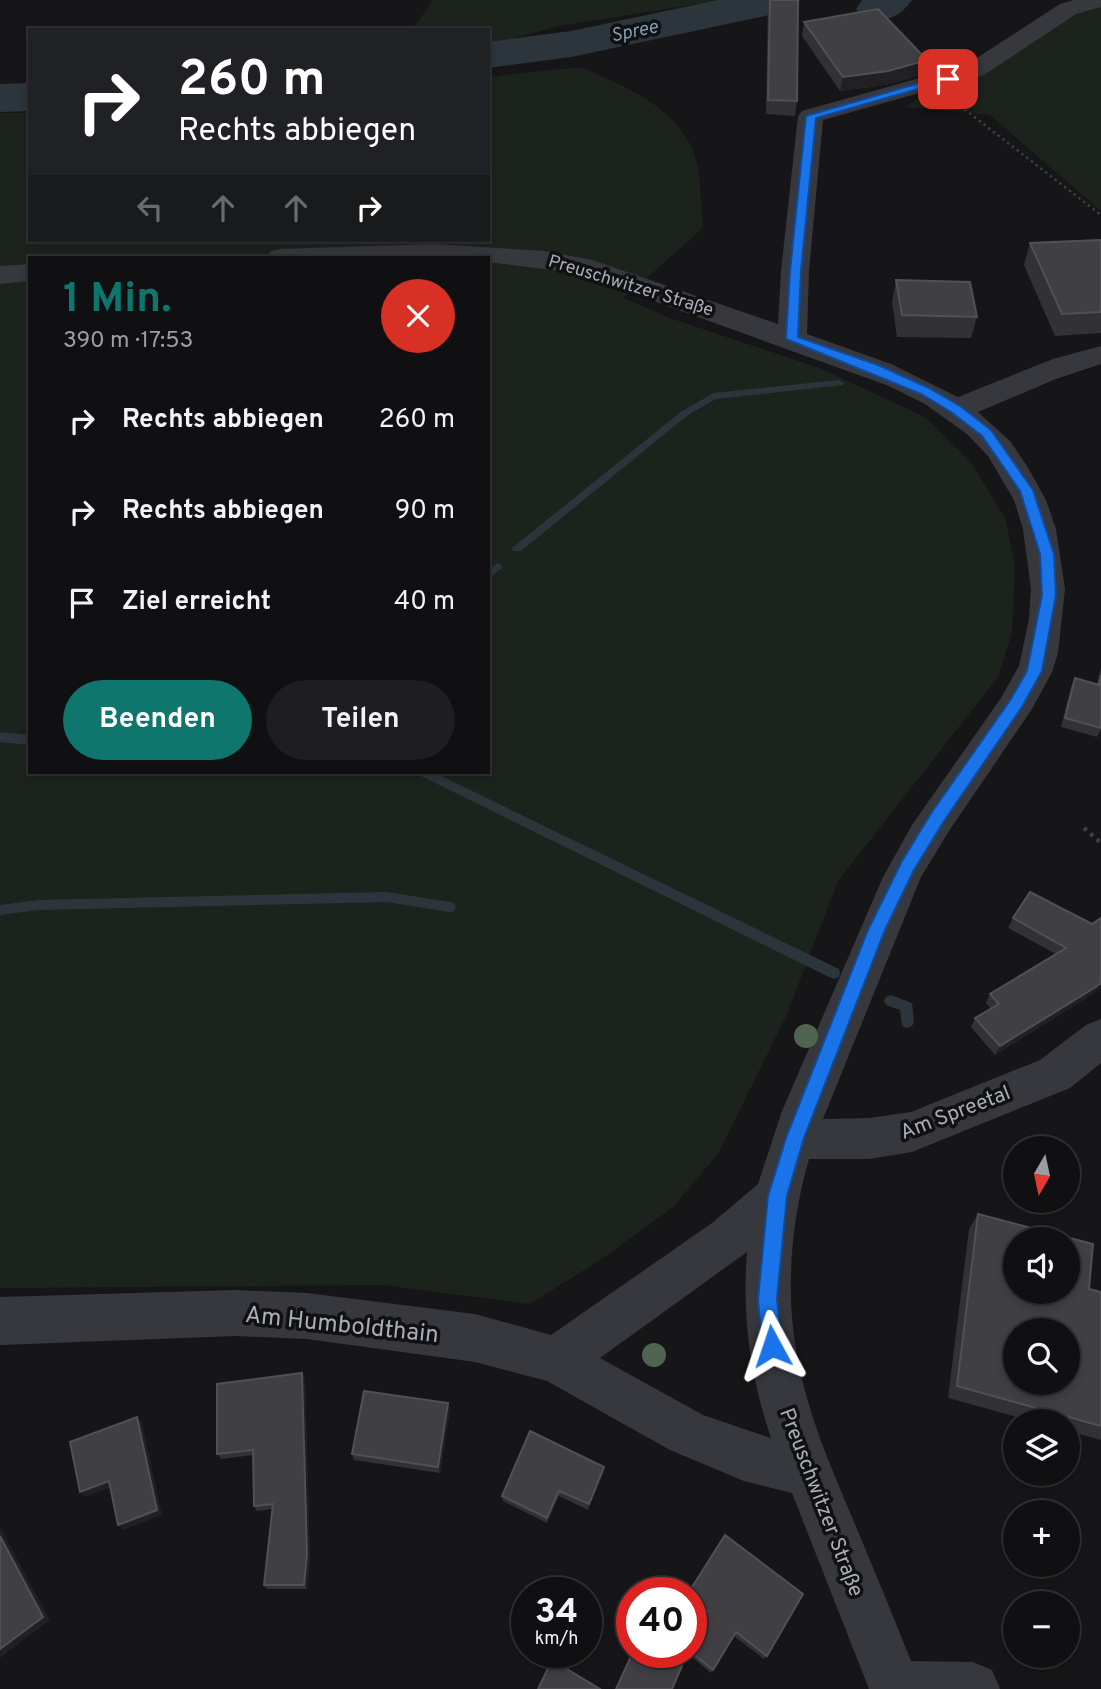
<!DOCTYPE html>
<html lang="de">
<meta charset="utf-8">
<style>
body{margin:0;font-family:Overpass,sans-serif;background:#1e1e20;color:#f1f3f6;height:100vh;display:flex;flex-direction:column;font-size:26px;white-space:nowrap}
*{box-sizing:border-box;margin:0}
p{font-size:23px;color:#9c9d9f}
.icon{flex:none;width:38px;height:38px;fill:none;stroke:currentColor;stroke-width:2;stroke-linecap:round;stroke-linejoin:round}
.map{position:relative;flex:1;overflow:hidden}
.sheet{position:absolute;left:28px;top:256px;width:462px;height:518px;display:flex;flex-direction:column;background:#101012;border-radius:0px;box-shadow:0 4px 10px #0003,0 0 0 2px #303032}
.sheet>*{flex:none}
.guide{position:absolute;left:28px;top:28px;width:462px;height:214px;border-radius:0px;box-shadow:0 4px 10px #0003,0 0 0 2px #303032;background:#202124;color:#fff;overflow:hidden}
.needle{width:46px;rotate:189deg}
.fabs{position:absolute;left:1003px;top:1136px;display:grid;gap:14px}
.fabs a{display:grid;place-items:center;width:77px;height:77px;border-radius:50%;background:#101012;box-shadow:0 4px 10px #0003,0 0 0 2px #303032;font-size:35px}
.speed{position:absolute;left:511px;top:1577px;display:flex;gap:14px;font-size:35px;font-weight:700;text-align:center}
.speed>*{display:grid;place-content:center;width:91px;height:91px;border-radius:50%;background:#101012;box-shadow:0 4px 10px #0003,0 0 0 2px #303032;line-height:1}
.speed small{font-size:18px;font-weight:400}
.speed .limit{border:10px solid #d22;background:#fff;color:#111}
.pin{position:absolute;display:grid;place-items:center;width:60px;height:60px;color:#fff;margin:-30px;border-radius:14px;box-shadow:0 4px 10px #0006}
.me{position:absolute;width:77px;margin:-38px;rotate:355deg;stroke-linejoin:round;filter:drop-shadow(0 0 5px #0008)}
.turn{display:flex;align-items:center;gap:24px;height:147px;padding:0 35px;font-size:32px}
.turn .icon{width:91px;height:91px;stroke-width:2.5}
.turn b{display:block;font-size:49px;line-height:60px}
.lanes{display:flex;align-items:center;height:66px;padding:0 35px;background:#0003;justify-content:center;gap:35px;direction:ltr}
.lanes .off{opacity:.35}
.round{display:grid;place-items:center;flex:none;width:74px;height:74px;border-radius:37px;background:#1e1e20}
.headline{display:flex;align-items:center;justify-content:space-between;height:119px;padding:0 35px}
h1{font-size:42px;font-weight:700;line-height:52px;color:#0f766e}
.primary-button{display:flex;gap:14px;margin-top:auto;padding:14px 35px}
.primary-button a{flex:1;height:80px;border-radius:42px;background:#0f766e;color:#fff;font-size:28px;font-weight:700;line-height:80px;text-align:center}
.primary-button a+a{background:#1e1e20;color:#f1f3f6}
ul{padding:0;list-style:none}
li{display:flex;align-items:center;gap:21px;height:91px;padding:0 35px}
li div{flex:1}
li b{display:block;font-size:26px}
li em{font-style:normal}
.map>svg:first-child{display:block}
.green{fill:#1c231d;fill-rule:evenodd}
.lines{fill:none;stroke-linecap:round;stroke-linejoin:round}
.stream{fill:#2c353c;fill-rule:evenodd}
.river{fill:#2c353c;fill-rule:evenodd}
.path-far1{stroke:#3d3f44;stroke-width:2.5;stroke-dasharray:2.5 3.5;stroke-linecap:butt}
.path{stroke:#3d3f44;stroke-width:4.5;stroke-dasharray:3.5 5;stroke-linecap:butt}
.minor{fill:#37383d;fill-rule:evenodd}
.tree{fill:#506452}
.wall{fill:#323236}
.shaded-wall{fill:#212124}
.building{fill:#3f3f44;stroke:#4f5156;stroke-width:2;fill-rule:evenodd}
.route{fill:#1a73e8;stroke:#114b97;stroke-width:2}
.labels{text-anchor:middle;stroke-width:7;stroke-linejoin:round;paint-order:stroke}
.far-street-label{font-size:18px;fill:#a8adb8;stroke:#111113}
.far-water-label{font-size:19px;font-style:italic;fill:#7f9bb3;stroke:#111113}
.street-label{font-size:21px;fill:#a8adb8;stroke:#111113}
.near-street-label{font-size:24px;fill:#a8adb8;stroke:#111113}
</style>
<div class="map">
<svg width="1101" height="1689" viewBox="0 0 1101 1689">
<rect width="100%" height="100%" fill="#161618"/>
<path class="green" d="M433,0H723L559,26L488,45V30H412Z
M1073,0H1101V211L990,115L905,107L924,95L956,82L1076,12Z
M580,67C627,87 688,111 698,168C701,188 701,208 703,228L624,298L667,317L822,369L925,417L970,461L1005,518L1015,566L1012,633L998,677L838,881L787,1014L718,1154L673,1207L603,1258L530,1304L383,1285L0,1288V113H30V240H488V77ZM30,257H488V772H30Z"/>
<g class="lines">
<path class="stream" d="M839,380L844,383L842,385L716,399L688,415L521,551H513L512,548L682,411L714,393Z
M498,563L503,567L488,579V569Z
M0,732L30,735V745L0,742Z
M417,772H433L839,969L840,973L839,977L834,979L829,977L419,775Z
M387,892L450,902L454,903L456,907L454,911L450,912L387,902L38,910L0,915V905L38,900Z
M891,995L912,1003L914,1022L912,1026L907,1028L902,1026L900,1010L886,1005L884,1001L886,997Z"/>
<path class="river" d="M718,0H800L794,9L779,13L571,57L488,68V42L571,31Z
M862,0H912C900,18 883,23 862,18L856,9Z
M30,83V111L0,112V84Z"/>
<path class="path-far1" d="M955,102L1101,215"/>
<path class="path" d="M1084,828L1101,843"/>
<path class="minor" d="M1074,0H1101V7L1076,14L984,75L823,120L809,271L807,334L891,364L958,397L1053,359L1101,346V364L1056,379L978,412L1010,441L1027,466L1046,500L1056,529L1065,589L1058,653L1052,672L1032,709L949,831L921,877L823,1119L869,1118L911,1112L1040,1060L1086,1025L1101,1019V1063L1070,1088L912,1152L869,1159H809C791,1221 785,1292 797,1355C807,1412 830,1465 852,1517C872,1565 892,1613 911,1661L973,1662L992,1670L1000,1689H869L792,1493L744,1481L670,1450L547,1381L475,1362L307,1339L235,1336L0,1345V1297L235,1290L307,1293L475,1314L551,1335L712,1223L758,1184L782,1111L883,877L912,825L1001,698L1019,666L1029,619L1031,589L1023,529L1014,500L988,456L967,434L925,404L889,386L576,273L488,262V257H267L271,251L281,249L433,244L545,251L592,260L778,324L781,271L798,116L802,111L966,65L1060,4ZM747,1252C742,1317 750,1376 771,1438L703,1415L600,1358Z
M30,264V281L0,284V266Z"/>
</g>
<g class="tree">
<circle cx="806" cy="1036" r="12"/>
<circle cx="654" cy="1355" r="12"/>
</g>
<path class="wall" d="M768,0H798L797,101L795,116L766,114Z
M804,22L927,60L924,74L886,85L840,91L802,36Z
M1101,240V333L1055,336L1024,265L1030,243Z
M896,280L977,317L971,338L897,337L892,302Z
M1101,668V729L1097,737L1061,727L1071,687L1075,678L1097,684Z
M1013,918L1092,924L1088,997L995,1055L971,1027L975,1018L991,1009L986,1003L990,994L1056,954L1008,928Z
M978,1214L1089,1289L1101,1292V1440L1068,1431V1421H1032L948,1398L969,1229Z
M302,1373L305,1379L310,1559L307,1589H267L264,1585L272,1509L257,1511L254,1506L253,1455L221,1459L217,1454Z
M448,1403L450,1409L440,1473L354,1460L352,1454Z
M604,1467L603,1473L588,1510L559,1496L547,1523L503,1501L502,1496Z
M691,1592L767,1656L764,1659L734,1636L711,1673L686,1652H691L706,1614L691,1603Z"/>
<path class="shaded-wall" d="M927,60L924,74L886,85L840,91L843,77Z
M1101,983V988L1088,997L995,1055L1000,1046Z
M302,1373L305,1379L310,1559L307,1589L304,1585Z
M448,1403L450,1409L440,1473L438,1467Z
M137,1417L142,1423L162,1515L123,1530L118,1525Z
M604,1467L603,1473L588,1510L589,1504Z
M109,1481L114,1486L86,1497L80,1492Z
M559,1491V1496L547,1523V1518Z
M0,1527L50,1620L0,1658Z"/>
<path class="building" d="M770,0H798L797,101L768,100Z
M878,9L927,60L888,71L843,77L804,22Z
M1101,240V312L1062,314L1030,243Z
M896,280L970,282L977,317L902,315Z
M1101,675V728L1065,718L1075,678L1099,685Z
M1030,892L1092,924L1101,918V983L1094,988L1000,1046L975,1018L999,1004L990,994L1066,948L1013,918Z
M978,1214L1093,1244L1089,1289L1101,1292V1426L957,1386ZM1015,1239H1068V1292H1015ZM1015,1330H1068V1382H1015Z
M302,1373L307,1555L304,1585H264L273,1504L254,1506L253,1450L217,1454V1384Z
M364,1391L448,1403L438,1467L352,1454Z
M137,1417L157,1510L118,1525L109,1481L80,1492L70,1442Z
M530,1431L604,1467L589,1504L559,1491L547,1518L502,1496Z
M725,1535L803,1594L767,1656L736,1632L713,1670L691,1652V1637L708,1611L691,1598V1592H689Z
M0,1536L43,1617L0,1649Z
M633,1652H659L682,1666L672,1689H616Z
M552,1660L600,1689H538Z"/>
<path class="route" d="M944,76L953,79L816,118L801,271L798,337L878,365L929,388L960,406L991,430L1033,490L1054,554L1056,595L1042,671L1022,707L944,821L914,870L885,930L804,1138L787,1196L777,1299L782,1346L779,1353L772,1356L765,1353L762,1346L758,1299L768,1196L786,1138L868,930L902,861L932,812L1011,699L1027,671L1042,595L1040,554L1020,491L982,436L951,412L921,394L786,339L790,271L806,116Z"/>
<g class="labels">
<g class="far-street-label">
<text transform="translate(631 285) rotate(17)" y="6">Preuschwitzer Straße</text>
</g>
<g class="far-water-label">
<text transform="translate(634 30) rotate(-12)" y="7">Spree</text>
</g>
<g class="street-label">
<text transform="translate(955 1112) rotate(-21)" y="7">Am Spreetal</text>
<text transform="translate(822 1502) rotate(69)" y="7">Preuschwitzer Straße</text>
</g>
<g class="near-street-label">
<text transform="translate(342 1324) rotate(6)" y="8">Am Humboldthain</text>
</g>
</g>
</svg>
<div class="fabs">
<a><svg class="needle" viewBox="-14 -14 28 28"><path d="M0-13l5 13h-10z" fill="#e53935"/><path d="M0 13l5-13h-10z" fill="#9c9d9f"/></svg></a>
<a><svg class="icon" aria-label="sound" viewBox="0 0 24 24"><path d="M4 9h4l5-4v14l-5-4H4zM17 9q2 3 0 6"/></svg></a>
<a><svg class="icon" aria-label="search" viewBox="0 0 24 24"><circle cx="10" cy="10" r="6"/><path d="M15 15l6 6"/></svg></a>
<a><svg class="icon" aria-label="layers" viewBox="0 0 24 24"><path d="M12 4l9 5-9 5-9-5zM3 14l9 5 9-5"/></svg></a>
<a>+</a>
<a>−</a>
</div>
<div class="speed"><div>34<small>km/h</small></div><div class="limit">40</div></div>
<div class="pin" style="left:948px;top:79px;background:#d93025"><svg class="icon" aria-label="arrive" viewBox="0 0 24 24"><path d="M6 21V4h12l-3 4 3 4H6"/></svg></div>
<svg class="me" style="left:772px;top:1346px" viewBox="-20 -20 40 40"><path d="M0-17L14 15 0 8-14 15z" fill="#1a73e8" stroke="#fff" stroke-width="4"/></svg>
<div class="guide">
<div class="turn"><svg class="icon" aria-label="right" viewBox="0 0 24 24"><path d="M7 20v-9h11M14 6l5 5-5 5"/></svg><div><b>260 m</b>Rechts abbiegen</div></div>
<div class="lanes"><svg class="icon off" aria-label="left" viewBox="0 0 24 24"><path d="M17 20v-9H6M10 6l-5 5 5 5"/></svg><svg class="icon off" aria-label="ahead" viewBox="0 0 24 24"><path d="M12 20V5M6 11l6-6 6 6"/></svg><svg class="icon off" aria-label="ahead" viewBox="0 0 24 24"><path d="M12 20V5M6 11l6-6 6 6"/></svg><svg class="icon" aria-label="right" viewBox="0 0 24 24"><path d="M7 20v-9h11M14 6l5 5-5 5"/></svg></div>
</div>
<section class="sheet">
<div class="headline"><div><h1>1 Min.</h1><p>390 m · 17:53</p></div><a class="round" style="background:#d93025;color:#fff"><svg class="icon" aria-label="close" viewBox="0 0 24 24"><path d="M6 6l12 12M18 6L6 18"/></svg></a></div>
<ul>
<li><svg class="icon" aria-label="right" viewBox="0 0 24 24"><path d="M7 20v-9h11M14 6l5 5-5 5"/></svg><div><b>Rechts abbiegen</b></div><em>260 m</em></li>
<li><svg class="icon" aria-label="right" viewBox="0 0 24 24"><path d="M7 20v-9h11M14 6l5 5-5 5"/></svg><div><b>Rechts abbiegen</b></div><em>90 m</em></li>
<li><svg class="icon" aria-label="arrive" viewBox="0 0 24 24"><path d="M6 21V4h12l-3 4 3 4H6"/></svg><div><b>Ziel erreicht</b></div><em>40 m</em></li>
</ul>
<div class="primary-button"><a>Beenden</a><a>Teilen</a></div>
</section>
</div>
